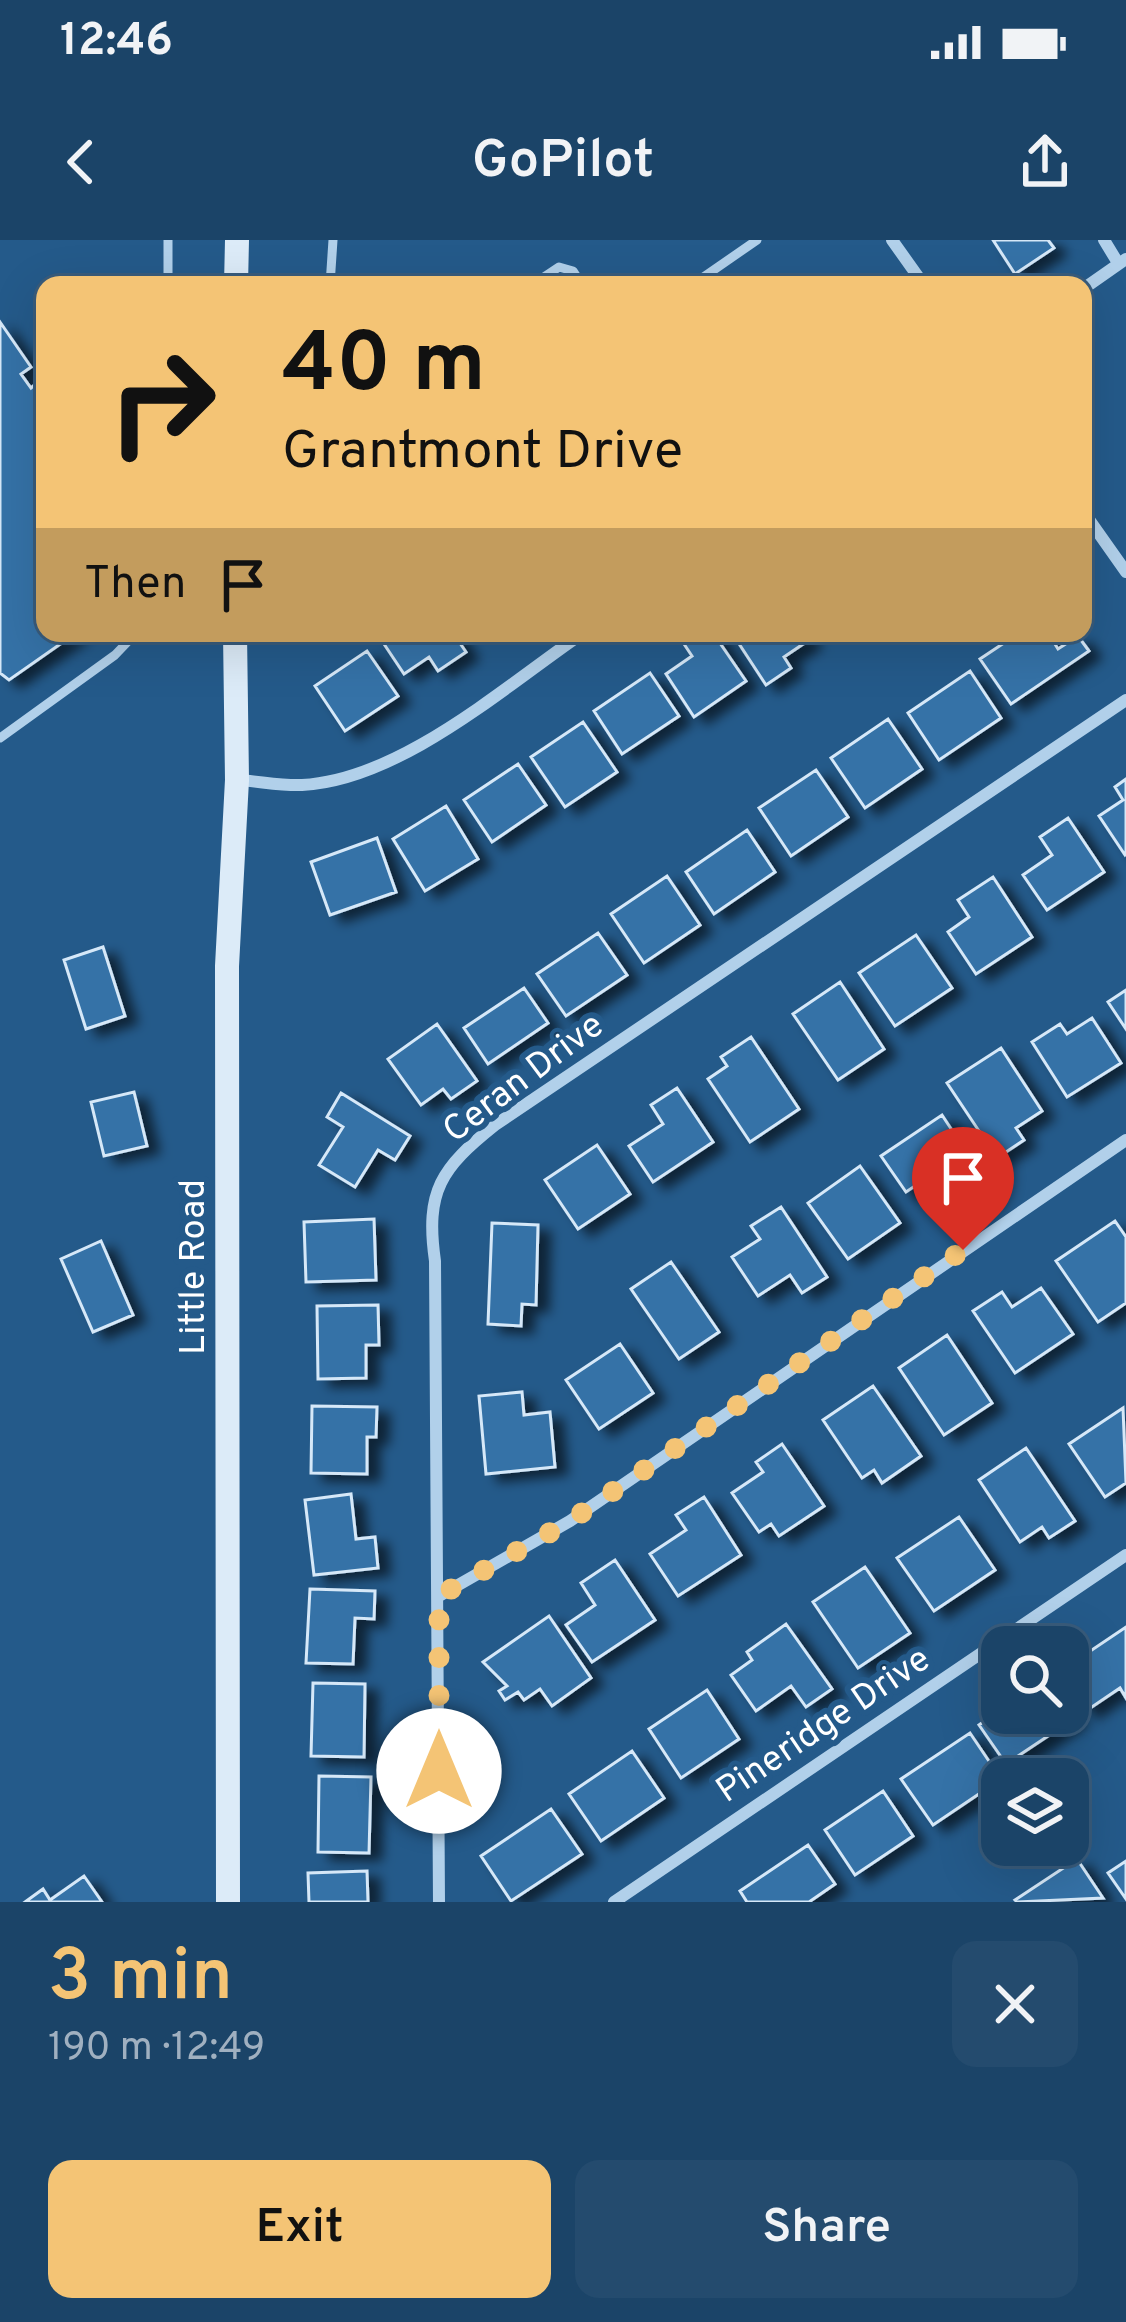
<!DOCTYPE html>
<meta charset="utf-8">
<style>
body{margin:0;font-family:Overpass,sans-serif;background:#244b6e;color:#f1f3f6;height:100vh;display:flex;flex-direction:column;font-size:45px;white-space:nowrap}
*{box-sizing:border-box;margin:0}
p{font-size:39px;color:#a0b0c0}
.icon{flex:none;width:66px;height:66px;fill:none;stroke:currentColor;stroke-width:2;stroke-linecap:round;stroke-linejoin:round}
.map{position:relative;height:1662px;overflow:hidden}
.drawer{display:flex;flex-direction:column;background:#1b4468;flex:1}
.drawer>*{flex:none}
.top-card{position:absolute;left:36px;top:36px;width:1056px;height:366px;border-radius:24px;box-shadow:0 12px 48px #0002,0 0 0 3px #395c7c;background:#f4c475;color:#111;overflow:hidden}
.fabs{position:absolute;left:981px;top:1386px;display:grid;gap:24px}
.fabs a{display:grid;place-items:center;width:108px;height:108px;border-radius:24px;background:#1b4468;box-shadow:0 12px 48px #0002,0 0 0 3px #395c7c;font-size:60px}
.pin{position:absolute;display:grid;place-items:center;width:102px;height:102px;color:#fff;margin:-123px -51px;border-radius:50% 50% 50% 0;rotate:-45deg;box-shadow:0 0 12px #0007}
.pin .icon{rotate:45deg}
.me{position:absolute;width:132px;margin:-66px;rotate:0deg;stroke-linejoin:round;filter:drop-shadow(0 0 9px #0008)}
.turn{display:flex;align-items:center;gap:42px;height:252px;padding:0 48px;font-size:54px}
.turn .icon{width:156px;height:156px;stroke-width:2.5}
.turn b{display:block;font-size:84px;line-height:102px}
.then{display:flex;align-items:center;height:114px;padding:0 48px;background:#0003;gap:24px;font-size:45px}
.round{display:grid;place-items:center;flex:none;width:126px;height:126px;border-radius:24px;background:#244b6e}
.head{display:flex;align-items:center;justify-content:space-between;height:204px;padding:0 48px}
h1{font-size:72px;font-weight:600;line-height:90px;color:#f4c475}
.primary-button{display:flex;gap:24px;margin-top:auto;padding:24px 48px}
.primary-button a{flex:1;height:138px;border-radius:24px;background:#f4c475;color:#111;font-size:48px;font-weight:600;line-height:138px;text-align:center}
.primary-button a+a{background:#244b6e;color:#f1f3f6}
.status{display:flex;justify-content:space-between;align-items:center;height:84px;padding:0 60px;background:#1b4468;direction:ltr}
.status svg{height:33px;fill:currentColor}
header{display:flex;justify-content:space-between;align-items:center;height:156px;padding:0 48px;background:#1b4468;font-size:54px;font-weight:600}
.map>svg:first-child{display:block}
.building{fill:#3472a7;stroke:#d6e8f8;stroke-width:3;filter:url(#shadow)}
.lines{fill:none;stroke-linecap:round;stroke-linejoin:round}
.lane{stroke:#b1d0ea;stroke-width:9}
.street{stroke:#b1d0ea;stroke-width:12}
.secondary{stroke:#dcebf8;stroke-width:24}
.route{stroke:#f4c475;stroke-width:21;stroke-dasharray:0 37.8}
.labels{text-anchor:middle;stroke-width:12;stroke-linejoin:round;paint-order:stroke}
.street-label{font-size:36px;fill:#fff;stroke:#245a8a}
</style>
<div class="status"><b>12:46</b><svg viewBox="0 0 49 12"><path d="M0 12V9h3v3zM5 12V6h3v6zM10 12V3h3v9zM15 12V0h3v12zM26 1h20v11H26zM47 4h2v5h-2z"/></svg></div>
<header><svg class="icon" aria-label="back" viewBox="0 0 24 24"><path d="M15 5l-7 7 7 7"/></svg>GoPilot<svg class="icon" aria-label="share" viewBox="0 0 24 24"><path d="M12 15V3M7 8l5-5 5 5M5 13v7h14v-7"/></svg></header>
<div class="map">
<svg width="1126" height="1662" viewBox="0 0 1126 1662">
<defs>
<filter id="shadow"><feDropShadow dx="12" dy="7" stdDeviation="6" flood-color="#0009"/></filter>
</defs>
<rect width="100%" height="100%" fill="#245a8a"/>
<path class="building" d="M993,0H1048L1054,8L1015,34Z
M0,82L31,127L21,134L31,148L38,142L45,153V393H76L9,440L0,433Z
M453,393L466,412L438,431L429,417L404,434L378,395Z
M701,393H713L746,441L694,477L666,434L692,416L684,404Z
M732,393H804L809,400L784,417L791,428L766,445Z
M1019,393H1048L1058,409L1078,396L1089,411L1011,464L980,419Z
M367,411L398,456L345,491L315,446Z
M970,431L1001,478L939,520L908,473Z
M650,433L679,476L622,514L594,471Z
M888,479L922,529L865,568L831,518Z
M583,482L617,532L565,567L531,517Z
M518,524L546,565L492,602L464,560Z
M816,530L848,577L791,616L759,568Z
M1126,539V614L1125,615L1099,576L1123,560L1115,547Z
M446,566L478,619L425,651L393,599Z
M1068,578L1104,632L1047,670L1023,635L1052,615L1040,597Z
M747,590L775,632L714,674L686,632Z
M377,598L396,652L330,675L311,622Z
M667,636L700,685L644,723L611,674Z
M993,637L1032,697L976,734L948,692L969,677L958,660Z
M598,693L627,735L566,776L537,734Z
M916,695L952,748L895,786L859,733Z
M103,707L125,776L86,789L64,720Z
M840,742L884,809L838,840L793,774Z
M524,748L548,783L488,824L464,788Z
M1126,750V789L1108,762Z
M1092,778L1121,823L1067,857L1032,802L1060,784L1067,794Z
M437,784L477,841L451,859L443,849L421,865L388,819Z
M751,797L799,869L750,902L708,839L727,826L721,817Z
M1001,808L1042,871L1016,888L1024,900L997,918L947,843Z
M677,848L713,902L653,942L629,906L663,884L651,865Z
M134,852L147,906L104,916L91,862Z
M341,853L410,896L395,920L378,910L355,947L319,925L343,887L327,877Z
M942,875L978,930L952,947L940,929L906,952L881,916Z
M597,905L630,954L578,989L545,940Z
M860,926L900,983L848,1019L808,963Z
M781,967L827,1037L802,1053L790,1035L758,1056L732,1017L760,999L751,986Z
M374,979L376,1040L306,1042L304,982Z
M1115,981L1126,997V1063L1098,1082L1056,1021Z
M492,983L538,985L536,1065L522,1064L521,1086L488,1084Z
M101,1001L133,1075L93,1092L61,1019Z
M671,1022L719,1092L679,1119L631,1049Z
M1041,1048L1073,1094L1015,1133L973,1071L1002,1052L1012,1067Z
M378,1065L379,1105H366V1138L318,1139L317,1066Z
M947,1095L992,1163L944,1195L899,1128Z
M620,1104L653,1153L599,1189L566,1140Z
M873,1146L921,1216L882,1243L874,1230L862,1238L823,1180Z
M522,1152L524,1175L550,1172L555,1227L486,1234L479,1156Z
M312,1166L377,1167L376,1197H367V1234L311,1233Z
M1123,1168L1126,1243L1105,1257L1069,1204Z
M782,1204L824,1266L779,1296L771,1284L759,1292L732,1253L763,1232L756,1222Z
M1026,1208L1075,1281L1049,1298L1042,1287L1020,1302L979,1240Z
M351,1254L356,1299L375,1297L378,1328L314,1335L305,1260Z
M704,1257L741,1315L678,1356L650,1314L686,1290L676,1275Z
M959,1277L995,1330L934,1371L897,1318Z
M615,1320L655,1380L592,1422L566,1385L595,1365L581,1343Z
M865,1327L910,1393L858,1428L813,1362Z
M310,1349L375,1351L374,1379L355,1378L353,1424L306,1423Z
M549,1376L591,1438L552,1466L540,1449L524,1460L518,1452L505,1460L499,1451L507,1446L483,1422Z
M786,1384L832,1449L806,1467L791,1446L756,1471L731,1435L752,1420L747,1412Z
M1126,1387V1458L1120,1448L1086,1471L1068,1443V1426Z
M313,1443L365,1444L364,1517L311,1516Z
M707,1450L739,1499L681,1538L649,1489Z
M1068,1468L1075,1478L1006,1524L979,1485L1002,1469L1068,1473Z
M970,1493L1001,1539L933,1585L901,1539Z
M632,1511L664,1558L601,1601L569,1554Z
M319,1536L371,1537L369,1613L318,1612Z
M883,1551L913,1596L855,1635L825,1590Z
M551,1569L582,1614L511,1661L481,1616Z
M808,1605L835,1644L809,1662H747L740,1651Z
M1077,1619L1103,1658L1017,1662L1015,1660Z
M1126,1621V1659L1108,1633Z
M367,1631L368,1662H309L308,1633Z
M84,1636L102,1662H25L43,1649L50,1660Z"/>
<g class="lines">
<path class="lane" d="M168,45V0
M330,45L333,0
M532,45L559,27L573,31L582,45
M692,45L757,0
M0,498L115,415L136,393"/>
<path class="street" d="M892,0L924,45
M1104,0L1118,23
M1083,49L1126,19
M1083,271L1126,332
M237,540C258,541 281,546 302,545C400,540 504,447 583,393
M439,1356L570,1281L1126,900
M439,1662L435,1021C425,951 441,928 495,885L1126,460
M614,1662L1126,1315"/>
<path class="secondary" d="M236,45L237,0
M228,1662L227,726L237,540L235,393"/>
</g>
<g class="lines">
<path class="route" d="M439,1531V1356L570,1281L963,1010"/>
</g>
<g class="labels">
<g class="street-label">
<text transform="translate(522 836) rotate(-37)" y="13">Ceran Drive</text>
<text transform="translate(191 1027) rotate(-90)" y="13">Little Road</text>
<text transform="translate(822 1483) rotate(-34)" y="13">Pineridge Drive</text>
</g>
</g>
</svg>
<div class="fabs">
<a><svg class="icon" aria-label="search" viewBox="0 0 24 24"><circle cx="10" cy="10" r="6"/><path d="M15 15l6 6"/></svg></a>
<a><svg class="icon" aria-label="layers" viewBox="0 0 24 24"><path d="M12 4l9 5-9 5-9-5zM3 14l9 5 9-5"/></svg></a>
</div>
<div class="pin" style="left:963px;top:1010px;background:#d93025"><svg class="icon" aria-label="arrive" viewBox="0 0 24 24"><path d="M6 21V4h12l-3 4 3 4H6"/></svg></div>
<svg class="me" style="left:439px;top:1531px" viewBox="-20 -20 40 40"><circle r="19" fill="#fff"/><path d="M0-13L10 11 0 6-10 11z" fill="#f4c475"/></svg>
<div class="top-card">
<div class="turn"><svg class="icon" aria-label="right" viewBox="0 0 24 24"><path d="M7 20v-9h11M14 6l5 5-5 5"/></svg><div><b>40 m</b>Grantmont Drive</div></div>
<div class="then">Then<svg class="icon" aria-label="arrive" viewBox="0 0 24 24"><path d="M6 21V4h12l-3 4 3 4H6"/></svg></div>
</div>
</div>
<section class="drawer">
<div class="head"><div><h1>3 min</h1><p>190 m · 12:49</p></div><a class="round"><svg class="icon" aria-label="close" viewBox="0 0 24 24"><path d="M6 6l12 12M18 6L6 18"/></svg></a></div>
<div class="primary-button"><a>Exit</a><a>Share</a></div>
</section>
